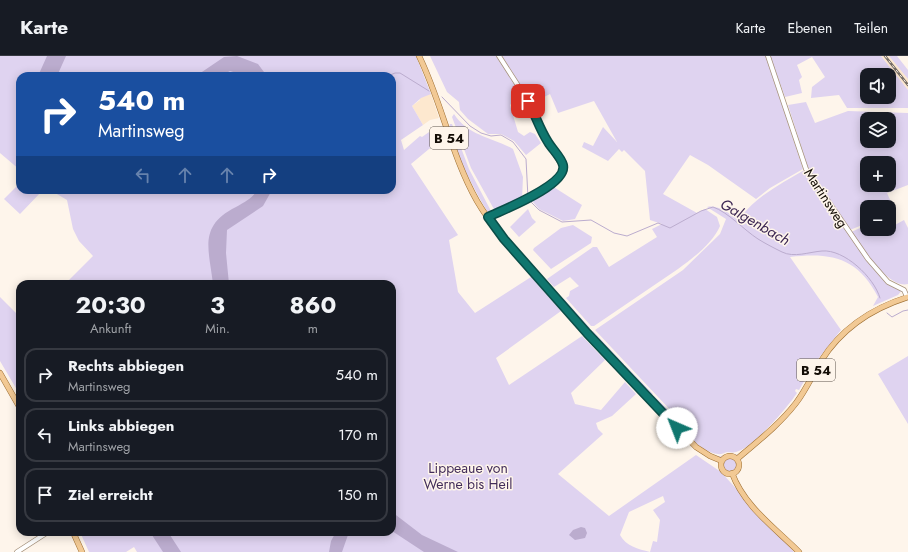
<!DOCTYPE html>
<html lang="de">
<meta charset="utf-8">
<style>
body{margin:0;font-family:Jost,sans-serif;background:#242831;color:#f1f3f6;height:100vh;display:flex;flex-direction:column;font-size:15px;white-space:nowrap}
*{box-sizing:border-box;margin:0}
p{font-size:13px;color:#9ea1a6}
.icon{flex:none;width:22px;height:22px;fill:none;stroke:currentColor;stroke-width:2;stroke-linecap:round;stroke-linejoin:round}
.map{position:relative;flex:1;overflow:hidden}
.drawer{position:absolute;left:16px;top:224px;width:380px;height:256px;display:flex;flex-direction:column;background:#171b24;border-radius:12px;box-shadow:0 2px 10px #0003}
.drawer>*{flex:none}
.guide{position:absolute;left:16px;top:16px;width:380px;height:122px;border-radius:12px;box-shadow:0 2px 10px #0003;background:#1a4fa0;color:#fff;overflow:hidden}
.fabs{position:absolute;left:860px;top:12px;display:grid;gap:8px}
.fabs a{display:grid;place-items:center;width:36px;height:36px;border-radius:8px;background:#171b24;box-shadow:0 2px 10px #0003;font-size:20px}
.pin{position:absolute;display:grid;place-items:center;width:34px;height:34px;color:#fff;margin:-17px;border-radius:8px;box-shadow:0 2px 6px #0006}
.me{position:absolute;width:44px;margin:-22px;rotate:316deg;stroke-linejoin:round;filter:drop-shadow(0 0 3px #0008)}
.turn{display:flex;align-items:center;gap:14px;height:84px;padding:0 16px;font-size:18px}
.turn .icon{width:52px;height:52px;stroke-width:2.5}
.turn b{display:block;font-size:28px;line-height:34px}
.lanes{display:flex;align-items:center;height:38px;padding:0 16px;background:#0003;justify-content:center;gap:20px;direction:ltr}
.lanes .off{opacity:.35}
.eta{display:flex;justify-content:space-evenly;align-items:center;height:68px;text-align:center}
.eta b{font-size:24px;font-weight:700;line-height:28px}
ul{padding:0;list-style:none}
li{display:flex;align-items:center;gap:12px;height:54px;margin:0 8px 6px;padding:0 8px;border:2px solid #363941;border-radius:12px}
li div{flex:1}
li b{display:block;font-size:15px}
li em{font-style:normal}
header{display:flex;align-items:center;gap:24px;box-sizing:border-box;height:56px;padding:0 20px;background:#171b24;border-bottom:1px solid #363941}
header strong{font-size:19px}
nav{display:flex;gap:22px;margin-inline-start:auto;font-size:14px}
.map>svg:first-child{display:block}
.built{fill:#fde8cf}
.green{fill:#dfd3f0;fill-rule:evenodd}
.water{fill:#bbacce}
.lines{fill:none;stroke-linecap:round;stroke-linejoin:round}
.stream{stroke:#bbacce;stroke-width:1}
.minor-casing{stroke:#a5917b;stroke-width:5.5}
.major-casing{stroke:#9e6f33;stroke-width:6}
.minor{stroke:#fff;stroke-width:4}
.major{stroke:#f2c994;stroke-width:5}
.rail-casing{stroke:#736b63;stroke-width:2.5}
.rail{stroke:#fef5eb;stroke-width:1;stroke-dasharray:3;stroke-linecap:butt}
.route-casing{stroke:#0a4d48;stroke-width:10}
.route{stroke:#0f766e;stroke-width:7}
.labels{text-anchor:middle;stroke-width:3;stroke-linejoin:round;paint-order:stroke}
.shield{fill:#fef5eb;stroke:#5a524a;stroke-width:1}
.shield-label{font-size:13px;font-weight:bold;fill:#130c05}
.street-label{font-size:14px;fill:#130c05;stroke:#fef5eb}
.park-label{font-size:14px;fill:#422c5a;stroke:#fef5eb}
.water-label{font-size:15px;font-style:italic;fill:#3c2653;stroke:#fef5eb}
</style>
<header>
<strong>Karte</strong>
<nav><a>Karte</a><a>Ebenen</a><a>Teilen</a></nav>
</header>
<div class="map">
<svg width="908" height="496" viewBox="0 0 908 496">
<rect width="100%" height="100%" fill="#fef5eb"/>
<path class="built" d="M881,0H889L900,13L908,23V34Z
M414,36L431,38L439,62L430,64L423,69L412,50L420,44Z"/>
<path class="green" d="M0,0H416L431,38L421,42L412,50L423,69L401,84L404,94L420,80L422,81L429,76L435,88L411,108L458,179L449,184L458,236L475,257L531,221L561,255L496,302L509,329L582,280L605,304L571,337L575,348L601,354L625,326L636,338L612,360L596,367L598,373L603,378L558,418L609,460L696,399L721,416L794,496H137L134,491L126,496H89L80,476H392V228H65L93,200L79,185L73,173L67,144L50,134H392V20H20V114L0,97ZM663,440L665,446L653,454L660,464L657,486L653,485L650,496C638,493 626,490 620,479L629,456Z
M430,0H496L521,37L510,49L518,76L524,80L530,76L535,78L541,87L526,99L514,85L501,78H488L468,63L460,54L459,46L447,36Z
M502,0H766L803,113L770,132L756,143L708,109L690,99L663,138L697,157L705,153L717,161L720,170C713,187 693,202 678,213L594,270H591L566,242L569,240L570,235L579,230L570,221L554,231L547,223L593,191H597L609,211L657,181L652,173L662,168L650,164L645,115L624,94L622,96L619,93L608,105L582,91L584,86L593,90L603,71L617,86L594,45L558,57L550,38L532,47Z
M770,0H881L908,34V52H847L839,39L811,42L812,31L825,21L812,1L797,9L802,21L799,24L802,37L785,41ZM867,19H889V41H867Z
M889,0H897L908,14V23Z
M806,46L815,67L848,55L908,57V129L887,137L892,148L888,149V151H867V167L850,174L808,112L788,49ZM867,63H889V85H867ZM867,107H889V129H867Z
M454,58C468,80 492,81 513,93L523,121L522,143L495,155L471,112L452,61Z
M450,68H452L469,113L492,157L489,158C480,144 445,81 450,68Z
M806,113L840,169L843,168L888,226L902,234L898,239L873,250L878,241C858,202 832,196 790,201L841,274L814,308L799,334L796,333L795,335L797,337C788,351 752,393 736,396C733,397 730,396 727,396C723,397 721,399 718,398C699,396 682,373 674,358L595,274L683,214L720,178L726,163L707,151C720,148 728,160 741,161C757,139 783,127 806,113Z
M20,127V134H43L20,158L4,143Z
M552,130L582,149L575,163L563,165L539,153L532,145Z
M528,153L532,162L536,166L519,181L510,171Z
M904,164L908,172V228C888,233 862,191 851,176L867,169V173H883L884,175Z
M573,169L592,181L591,187L551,213L533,194L534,192L561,172Z
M0,241L20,261V339L0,305Z
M561,242L564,243L590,272L588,274Z
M593,275L624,308L622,311L591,277Z
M908,300V368L878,318Z
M625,309L653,338L651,340L623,312Z
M654,340C660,346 668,352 673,360C684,375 697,397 718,400C721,400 734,398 739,398L718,401L702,394L652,342Z
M723 409a7 7 0 1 1 14 0a7 7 0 1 1-14 0Z"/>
<path class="water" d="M47,0H66L57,20H38Z
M237,0L258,8L267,20H246L230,15L220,20H196L224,1Z
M257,134H272L263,150L227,174L226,197L229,228H213C209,193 198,170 236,151C244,146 252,143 257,134Z
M392,456L422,479L458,496H424L392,475Z
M581,471L585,472L587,477L585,482L575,484L569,479L573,474Z
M150,476H168L181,496H163Z
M336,476H349L342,496H329L331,485Z"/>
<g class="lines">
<path class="stream" d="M388,20L395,17H400L429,35
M442,41L470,70L481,77L491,80L501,79L513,86L526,103L528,142
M530,145L539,154L562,166L591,164L614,177L627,180L658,167L670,172L701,155L713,151C728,156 744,174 758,183C766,188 774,192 782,196C794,202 809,196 822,195C844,193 874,221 880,242
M887,257L892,261L903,255L908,254"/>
<g class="minor-casing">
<path id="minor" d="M768,0L806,113L868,203L888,226L904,234L907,241
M488,161C507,152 559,135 563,111L547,86L528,45L499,0
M17,496L48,476"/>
</g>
<g class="major-casing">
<path id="major" d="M419,0C442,47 451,99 477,145C495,176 522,203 545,230C594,285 645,338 696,391L710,400L722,405
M0,317L20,352
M721 409a9 9 0 1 1 18 0a9 9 0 1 1-18 0Z
M737,403C758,385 779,369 796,347C806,334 813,318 821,305C841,273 873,252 908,241
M732,417C744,450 775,472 799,496
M73,476L82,496"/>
</g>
<use href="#minor" class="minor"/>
<use href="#major" class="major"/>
<g class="rail-casing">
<path id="rail" d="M885,0L908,29"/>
</g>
<use href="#rail" class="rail"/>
</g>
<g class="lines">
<g class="route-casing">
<path id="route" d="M528,45C535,58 540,74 548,86C552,93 561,101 563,109C568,129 502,154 488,161L504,183L587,277L677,372"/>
</g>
<use href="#route" class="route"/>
</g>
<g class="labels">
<g class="shield">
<rect x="430" y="71" width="38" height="22" rx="3"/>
<rect x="797" y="303" width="38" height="22" rx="3"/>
</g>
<g class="shield-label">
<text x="449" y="87">B 54</text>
<text x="816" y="319">B 54</text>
</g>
<g class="street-label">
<text transform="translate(826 142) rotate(57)" y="5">Martinsweg</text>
</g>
<g class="park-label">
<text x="468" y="417">Lippeaue von<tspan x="468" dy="16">Werne bis Heil</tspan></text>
</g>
<g class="water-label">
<text transform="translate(755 166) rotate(30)" y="5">Galgenbach</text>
</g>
</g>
</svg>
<div class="fabs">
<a><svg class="icon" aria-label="sound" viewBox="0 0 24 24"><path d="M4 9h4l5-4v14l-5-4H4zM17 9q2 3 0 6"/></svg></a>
<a><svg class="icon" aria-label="layers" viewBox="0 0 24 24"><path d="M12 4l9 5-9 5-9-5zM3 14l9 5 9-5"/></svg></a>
<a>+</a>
<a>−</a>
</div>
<div class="pin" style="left:528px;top:45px;background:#d93025"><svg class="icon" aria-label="arrive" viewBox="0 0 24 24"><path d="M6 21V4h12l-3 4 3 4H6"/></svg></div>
<svg class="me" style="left:677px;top:372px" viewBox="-20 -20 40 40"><circle r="19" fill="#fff"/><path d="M0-13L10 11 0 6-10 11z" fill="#0f766e"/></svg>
<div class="guide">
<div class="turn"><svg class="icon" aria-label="right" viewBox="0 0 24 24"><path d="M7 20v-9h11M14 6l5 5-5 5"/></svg><div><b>540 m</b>Martinsweg</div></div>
<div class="lanes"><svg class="icon off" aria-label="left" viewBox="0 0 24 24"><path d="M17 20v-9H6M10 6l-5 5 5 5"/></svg><svg class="icon off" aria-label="ahead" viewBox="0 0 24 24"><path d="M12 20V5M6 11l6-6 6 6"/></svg><svg class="icon off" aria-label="ahead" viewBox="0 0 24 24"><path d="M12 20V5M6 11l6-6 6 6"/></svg><svg class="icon" aria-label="right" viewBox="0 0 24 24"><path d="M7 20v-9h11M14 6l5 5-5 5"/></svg></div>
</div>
<section class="drawer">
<div class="eta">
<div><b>20:30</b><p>Ankunft</p></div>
<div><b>3</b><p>Min.</p></div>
<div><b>860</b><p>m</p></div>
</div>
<ul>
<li><svg class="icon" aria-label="right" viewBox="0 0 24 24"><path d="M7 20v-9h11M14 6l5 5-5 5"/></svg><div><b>Rechts abbiegen</b><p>Martinsweg</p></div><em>540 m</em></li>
<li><svg class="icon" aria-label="left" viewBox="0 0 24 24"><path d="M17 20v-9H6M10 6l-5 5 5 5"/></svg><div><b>Links abbiegen</b><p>Martinsweg</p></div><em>170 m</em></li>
<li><svg class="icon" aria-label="arrive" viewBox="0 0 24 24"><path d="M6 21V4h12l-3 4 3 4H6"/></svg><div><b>Ziel erreicht</b></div><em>150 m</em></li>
</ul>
</section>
</div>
